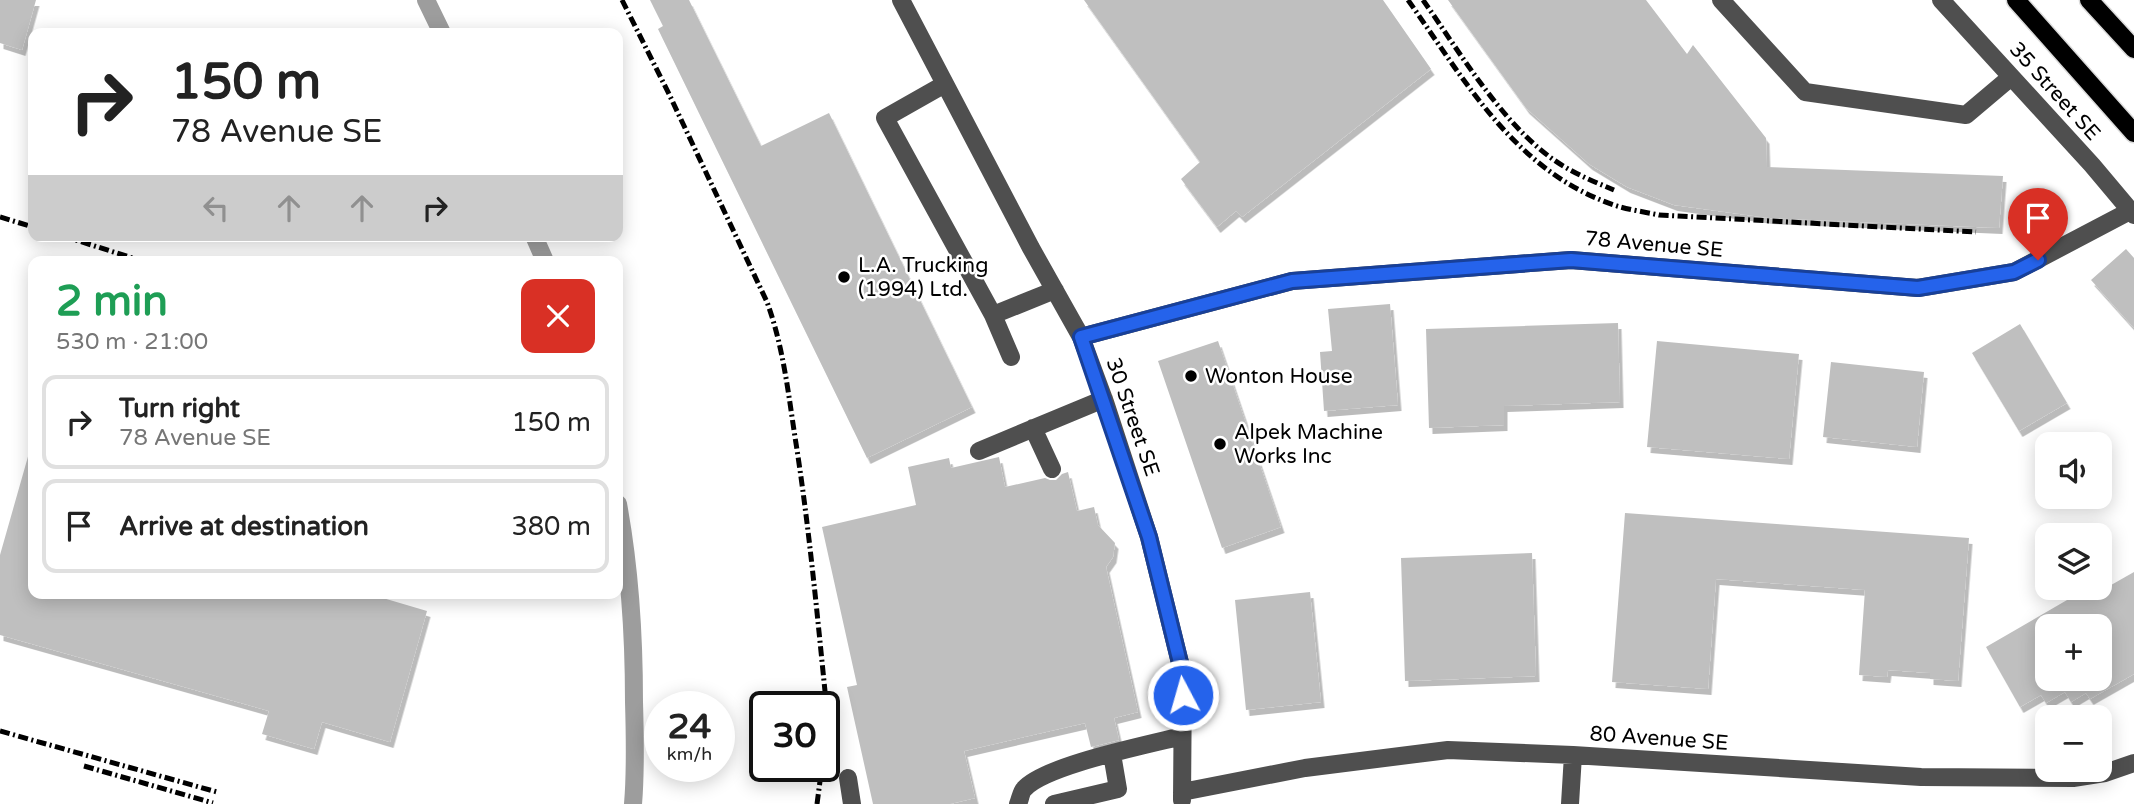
<!DOCTYPE html>
<meta charset="utf-8">
<style>
body{margin:0;font-family:"Varela Round",sans-serif;background:#f2f2f2;color:#222;height:100vh;display:flex;flex-direction:column;font-size:26px;white-space:nowrap}
*{box-sizing:border-box;margin:0}
p{font-size:23px;color:#767676}
.icon{flex:none;width:38px;height:38px;fill:none;stroke:currentColor;stroke-width:2;stroke-linecap:round;stroke-linejoin:round}
.map{position:relative;flex:1;overflow:hidden}
.sheet{position:absolute;left:28px;top:256px;width:595px;height:343px;display:flex;flex-direction:column;background:#fff;border-radius:14px;box-shadow:0 4px 18px #0003}
.sheet>*{flex:none}
.top-card{position:absolute;left:28px;top:28px;width:595px;height:214px;border-radius:14px;box-shadow:0 4px 18px #0003;background:#fff;color:#222;overflow:hidden}
.fabs{position:absolute;left:2035px;top:432px;display:grid;gap:14px}
.fabs a{display:grid;place-items:center;width:77px;height:77px;border-radius:14px;background:#fff;box-shadow:0 4px 18px #0003;font-size:35px}
.speed{position:absolute;left:644px;top:691px;display:flex;gap:14px;font-size:35px;font-weight:700;text-align:center}
.speed>*{display:grid;place-content:center;width:91px;height:91px;border-radius:50%;background:#fff;box-shadow:0 4px 18px #0003;line-height:1}
.speed small{font-size:18px;font-weight:400}
.speed .limit{border:4px solid #111;border-radius:10px;background:#fff;color:#111}
.pin{position:absolute;display:grid;place-items:center;width:60px;height:60px;color:#fff;margin:-72px -30px;border-radius:50% 50% 50% 0;rotate:-45deg;box-shadow:0 0 7px #0007}
.pin .icon{rotate:45deg}
.me{position:absolute;width:77px;margin:-38px;rotate:354deg;stroke-linejoin:round;filter:drop-shadow(0 0 5px #0008)}
.turn{display:flex;align-items:center;gap:24px;height:147px;padding:0 28px;font-size:32px}
.turn .icon{width:91px;height:91px;stroke-width:2.5}
.turn b{display:block;font-size:49px;line-height:60px}
.lanes{display:flex;align-items:center;height:66px;padding:0 28px;background:#0003;justify-content:center;gap:35px;direction:ltr}
.lanes .off{opacity:.35}
.round{display:grid;place-items:center;flex:none;width:74px;height:74px;border-radius:14px;background:#f2f2f2}
.overview{display:flex;align-items:center;justify-content:space-between;height:119px;padding:0 28px}
h1{font-size:42px;font-weight:700;line-height:52px;color:#1e9e55}
ul{padding:0;list-style:none}
li{display:flex;align-items:center;gap:21px;height:94px;margin:0 14px 10px;padding:0 14px;border:4px solid #e0e0e0;border-radius:14px}
li div{flex:1}
li b{display:block;font-size:26px}
li em{font-style:normal}
.map>svg:first-child{display:block}
.lines{fill:none;stroke-linecap:round;stroke-linejoin:round}
.canal{stroke:#9d9d9d;stroke-width:18}
.building{fill:#bfbfbf;fill-rule:evenodd;filter:url(#shadow)}
.major-casing{stroke:#dbdbdb;stroke-width:21}
.minor{stroke:#4f4f4f;stroke-width:18}
.major{stroke:#000;stroke-width:18}
.rail{stroke:#000;stroke-width:5;stroke-dasharray:10 3.5 2 3.5;stroke-linecap:butt}
.route-casing{stroke:#184099;stroke-width:18}
.route{stroke:#2563eb;stroke-width:12}
.poi-dot{fill:#000;stroke:#fff;stroke-width:2.5}
.labels{text-anchor:middle;stroke-width:5;stroke-linejoin:round;paint-order:stroke}
.street-label{font-size:21px;fill:#000;stroke:#fff}
.poi-label{font-size:21px;fill:#000;stroke:#fff;text-anchor:start}
</style>
<div class="map">
<svg width="2134" height="804" viewBox="0 0 2134 804">
<defs>
<filter id="shadow"><feDropShadow dx="3.5" dy="6" stdDeviation="0" flood-color="#0004"/></filter>
</defs>
<rect width="100%" height="100%" fill="#fff"/>
<g class="lines">
<path class="canal" d="M426,0L442,33
M534,236L545,261
M618,504C630,569 634,636 634,702C635,736 636,770 633,804"/>
</g>
<path class="building" d="M0,0H36L22,50L0,43Z
M650,0H689L761,146L829,113L972,407L867,458L658,29L663,26Z
M1084,0H1383L1431,69L1242,217L1236,211L1217,227L1181,179L1200,162Z
M1448,0H1646L1687,54L1693,45L1766,138L1767,167L2003,176L1999,228L1769,218L1674,205L1627,187L1589,164L1526,108Z
M2126,249L2134,258V328L2091,280Z
M1390,304L1398,405L1324,411L1320,352L1332,351L1328,309Z
M1618,323L1620,402L1504,406V425L1429,428L1426,329Z
M2020,324L2067,403L2019,431L1972,353Z
M1218,341L1281,527L1222,548L1158,361Z
M1657,341L1799,354L1789,459L1647,447Z
M1831,362L1924,372L1917,447L1823,437Z
M29,453H33V593H366L427,611L390,742L322,722L314,749L262,734L269,711L0,635V555Z
M999,457L1005,487L1045,478L1050,480H1056L1062,474L1068,472L1077,511L1094,507L1098,525L1115,543L1113,557L1106,567L1138,712L1114,718L1119,740L1091,747L1085,723L964,751L975,798L950,804H873L847,687L857,685L822,527L916,505L908,467L949,458L951,468Z
M1625,513L1969,538L1958,681L1930,679V673L1888,670L1887,677L1859,675L1865,590L1716,579L1708,689L1612,682Z
M1532,553L1536,676L1405,681L1401,558Z
M2134,572V674L2090,699L2086,693L2071,702L2065,692L2046,703L2041,695L2020,707L1986,647L2086,589L2090,597ZM2048,626H2100V679H2048Z
M1310,592L1321,702L1246,710L1235,600Z"/>
<g class="lines">
<g class="major-casing">
<path id="major" d="M2016,0L2134,133
M2089,0L2134,49"/>
</g>
<path class="minor" d="M901,0L1031,248L1081,337L1105,402L1149,537L1183,675L1182,800
M1721,0L1805,92L1966,115L2011,77
M1941,0L2092,165L2134,215
M945,84L885,118L993,315L1055,290
M993,315L1011,357
M1081,337L1292,281L1571,260L1918,288L2014,272L2130,211
M1033,428L1052,469
M979,451L1104,399
M848,778L852,804
M1182,792L1305,768L1448,750L1573,755L1921,777L2073,778L2105,773L2134,763
M1018,804C1020,800 1021,792 1024,789C1045,765 1148,745 1182,736
M1054,804L1118,789L1112,754
M1570,804L1573,755"/>
<use href="#major" class="major"/>
<path class="rail" d="M622,0L669,94L767,302C783,346 788,391 795,437C809,525 817,613 826,701L824,728
M1408,0C1466,82 1516,173 1617,206C1630,210 1645,212 1659,215L1976,232
M1423,0C1461,54 1508,134 1565,167C1580,176 1597,183 1614,190
M0,217L33,227
M63,236L142,261
M0,731L217,792
M84,766L213,803
M817,804L822,766"/>
</g>
<g class="lines">
<g class="route-casing">
<path id="route" d="M1183,695V675L1149,537L1081,337L1292,281L1571,260L1918,288L2014,272L2038,260"/>
</g>
<use href="#route" class="route"/>
</g>
<g class="poi-dot">
<circle cx="844" cy="277" r="7"/>
<circle cx="1191" cy="376" r="7"/>
<circle cx="1220" cy="444" r="7"/>
</g>
<g class="labels">
<g class="street-label">
<text transform="translate(2055 91) rotate(48)" y="7">35 Street SE</text>
<text transform="translate(1654 244) rotate(5)" y="7">78 Avenue SE</text>
<text transform="translate(1133 417) rotate(71)" y="7">30 Street SE</text>
<text transform="translate(1659 738) rotate(4)" y="7">80 Avenue SE</text>
</g>
<g class="poi-label">
<text x="858" y="272">L.A. Trucking<tspan x="858" dy="24">(1994) Ltd.</tspan></text>
<text x="1205" y="383">Wonton House</text>
<text x="1234" y="439">Alpek Machine<tspan x="1234" dy="24">Works Inc</tspan></text>
</g>
</g>
</svg>
<div class="fabs">
<a><svg class="icon" aria-label="sound" viewBox="0 0 24 24"><path d="M4 9h4l5-4v14l-5-4H4zM17 9q2 3 0 6"/></svg></a>
<a><svg class="icon" aria-label="layers" viewBox="0 0 24 24"><path d="M12 4l9 5-9 5-9-5zM3 14l9 5 9-5"/></svg></a>
<a>+</a>
<a>−</a>
</div>
<div class="speed"><div>24<small>km/h</small></div><div class="limit">30</div></div>
<div class="pin" style="left:2038px;top:260px;background:#d93025"><svg class="icon" aria-label="arrive" viewBox="0 0 24 24"><path d="M6 21V4h12l-3 4 3 4H6"/></svg></div>
<svg class="me" style="left:1183px;top:695px" viewBox="-20 -20 40 40"><circle r="17" fill="#2563eb" stroke="#fff" stroke-width="3"/><path d="M0-11L8 9 0 5-8 9z" fill="#fff"/></svg>
<div class="top-card">
<div class="turn"><svg class="icon" aria-label="right" viewBox="0 0 24 24"><path d="M7 20v-9h11M14 6l5 5-5 5"/></svg><div><b>150 m</b>78 Avenue SE</div></div>
<div class="lanes"><svg class="icon off" aria-label="left" viewBox="0 0 24 24"><path d="M17 20v-9H6M10 6l-5 5 5 5"/></svg><svg class="icon off" aria-label="ahead" viewBox="0 0 24 24"><path d="M12 20V5M6 11l6-6 6 6"/></svg><svg class="icon off" aria-label="ahead" viewBox="0 0 24 24"><path d="M12 20V5M6 11l6-6 6 6"/></svg><svg class="icon" aria-label="right" viewBox="0 0 24 24"><path d="M7 20v-9h11M14 6l5 5-5 5"/></svg></div>
</div>
<section class="sheet">
<div class="overview"><div><h1>2 min</h1><p>530 m · 21:00</p></div><a class="round" style="background:#d93025;color:#fff"><svg class="icon" aria-label="close" viewBox="0 0 24 24"><path d="M6 6l12 12M18 6L6 18"/></svg></a></div>
<ul>
<li><svg class="icon" aria-label="right" viewBox="0 0 24 24"><path d="M7 20v-9h11M14 6l5 5-5 5"/></svg><div><b>Turn right</b><p>78 Avenue SE</p></div><em>150 m</em></li>
<li><svg class="icon" aria-label="arrive" viewBox="0 0 24 24"><path d="M6 21V4h12l-3 4 3 4H6"/></svg><div><b>Arrive at destination</b></div><em>380 m</em></li>
</ul>
</section>
</div>
